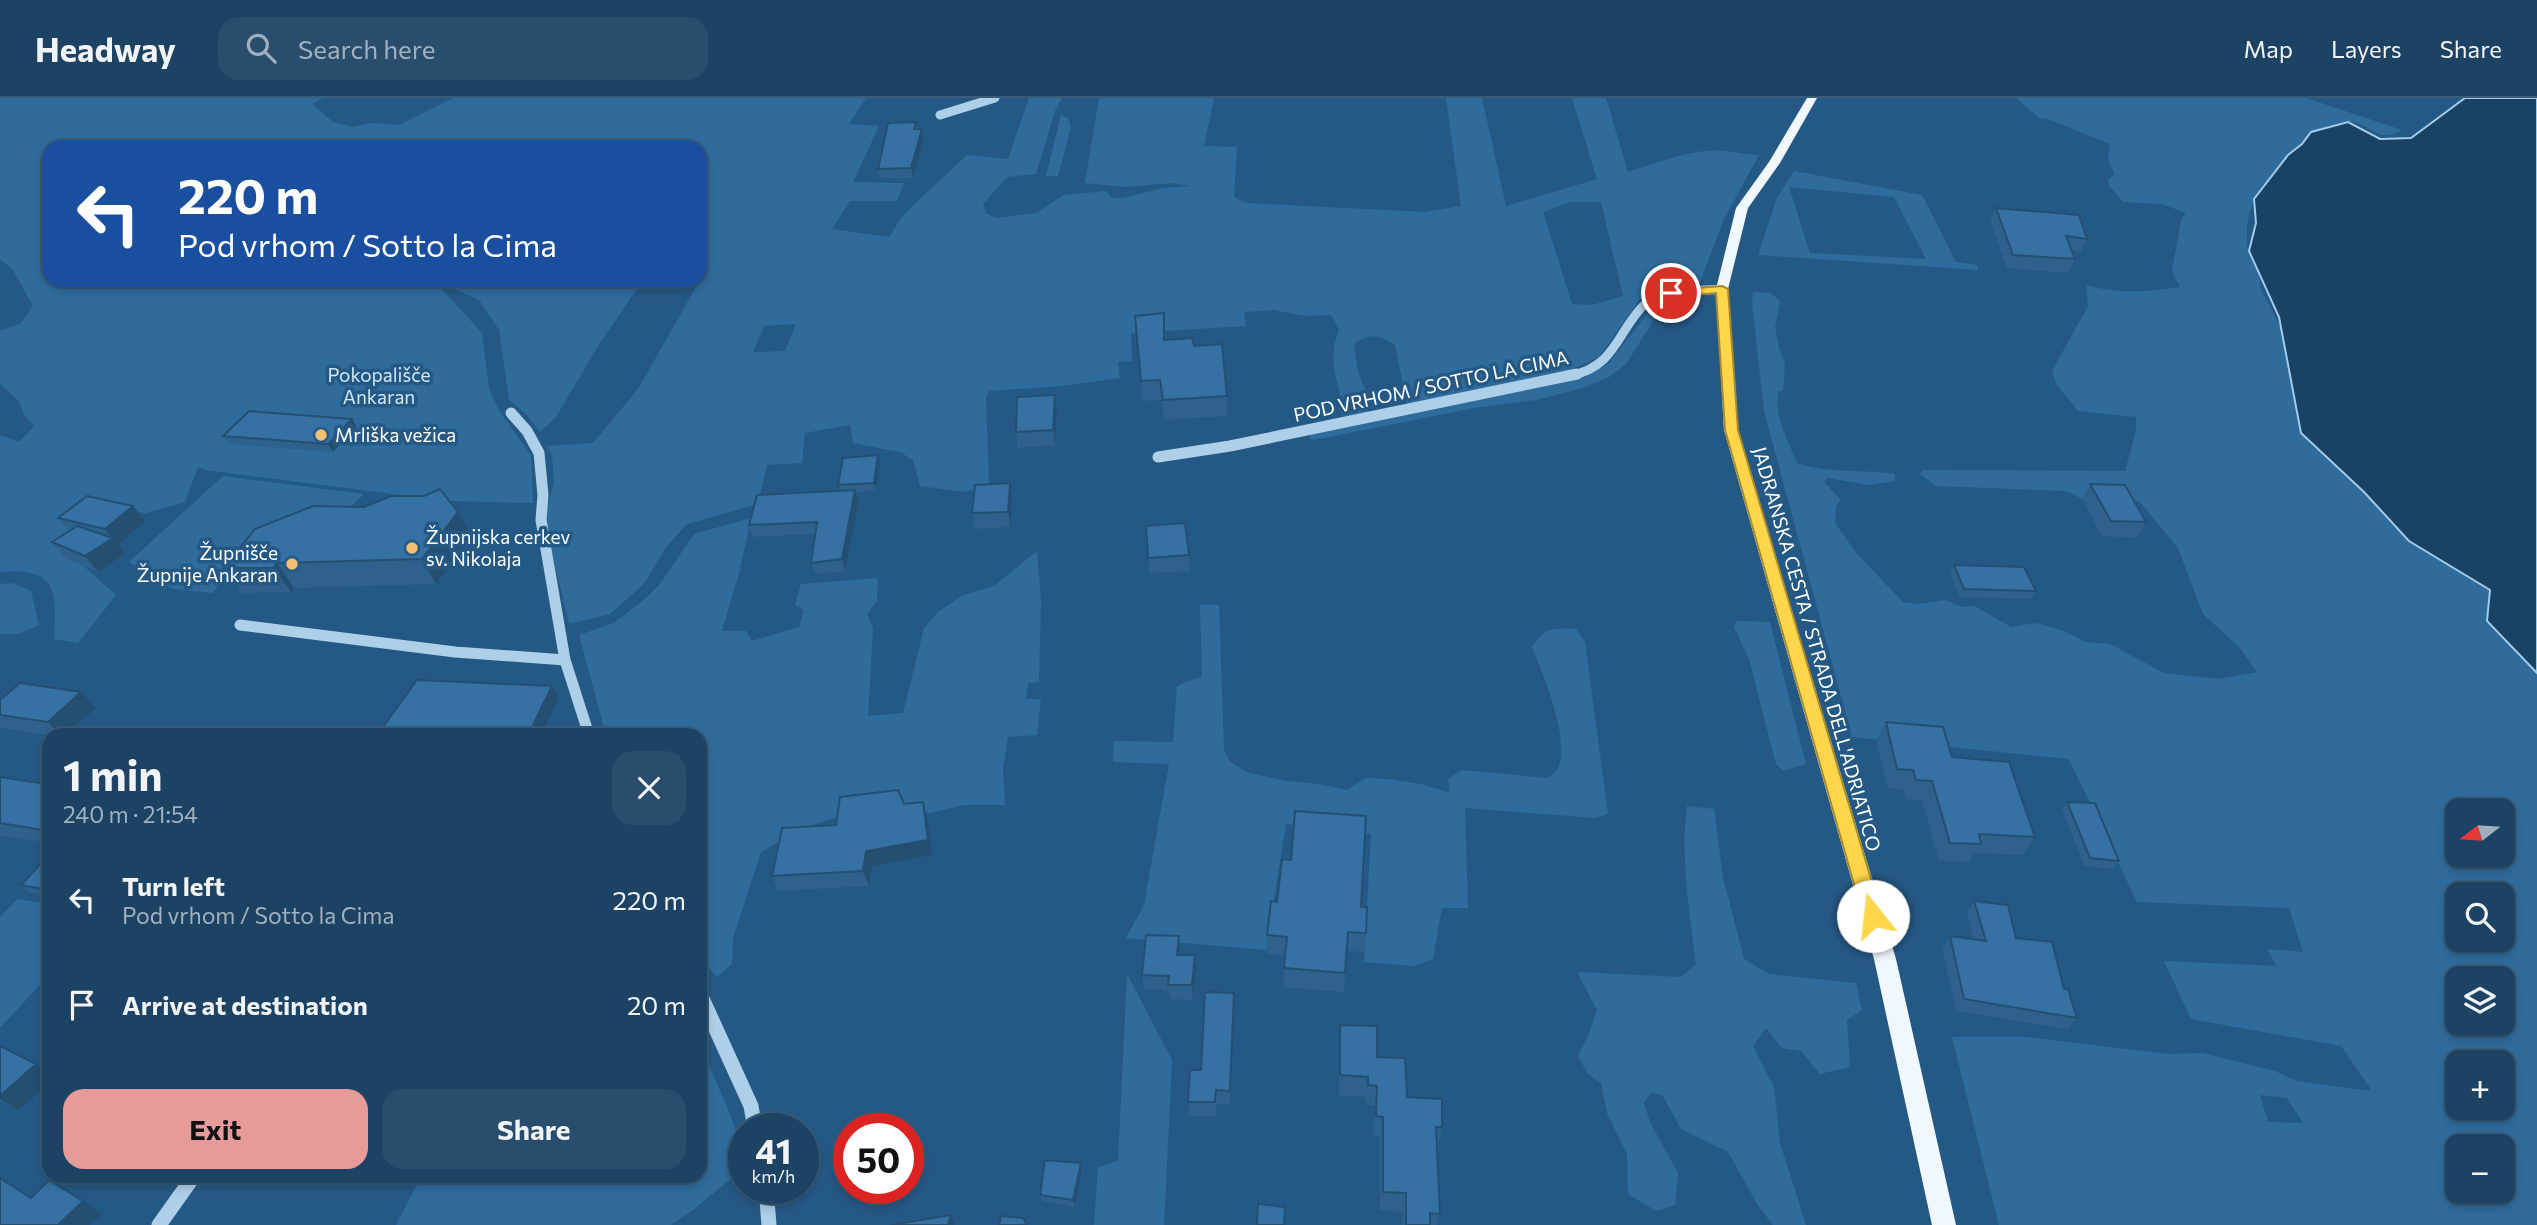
<!DOCTYPE html>
<meta charset="utf-8">
<style>
body{margin:0;font-family:Commissioner,sans-serif;background:#294e6d;color:#f1f3f6;height:100vh;display:flex;flex-direction:column;font-size:26px;white-space:nowrap}
*{box-sizing:border-box;margin:0}
p{font-size:23px;color:#a0b0bf}
.icon{flex:none;width:38px;height:38px;fill:none;stroke:currentColor;stroke-width:2;stroke-linecap:round;stroke-linejoin:round}
.map{position:relative;flex:1;overflow:hidden}
.sheet{position:absolute;left:42px;top:630px;width:665px;height:455px;display:flex;flex-direction:column;background:#1c4364;border-radius:21px;box-shadow:0 4px 10px #0003,0 0 0 2px #3a5c78}
.sheet>*{flex:none}
.hud{position:absolute;left:42px;top:42px;width:665px;height:147px;border-radius:21px;box-shadow:0 4px 10px #0003,0 0 0 2px #3a5c78;background:#1a4fa0;color:#fff;overflow:hidden}
.needle{width:46px;rotate:253deg}
.fabs{position:absolute;left:2445px;top:700px;display:grid;gap:14px}
.fabs a{display:grid;place-items:center;width:70px;height:70px;border-radius:14px;background:#1c4364;box-shadow:0 4px 10px #0003,0 0 0 2px #3a5c78;font-size:35px}
.speed{position:absolute;left:728px;top:1015px;display:flex;gap:14px;font-size:35px;font-weight:700;text-align:center}
.speed>*{display:grid;place-content:center;width:91px;height:91px;border-radius:50%;background:#1c4364;box-shadow:0 4px 10px #0003,0 0 0 2px #3a5c78;line-height:1}
.speed small{font-size:18px;font-weight:400}
.speed .limit{border:10px solid #d22;background:#fff;color:#111}
.pin{position:absolute;display:grid;place-items:center;width:60px;height:60px;color:#fff;margin:-30px;border:4px solid #fff;border-radius:50%;box-shadow:0 2px 7px #0007}
.me{position:absolute;width:77px;margin:-38px;rotate:344deg;stroke-linejoin:round;filter:drop-shadow(0 0 5px #0008)}
.turn{display:flex;align-items:center;gap:24px;height:147px;padding:0 21px;font-size:32px}
.turn .icon{width:91px;height:91px;stroke-width:2.5}
.turn b{display:block;font-size:49px;line-height:60px}
.round{display:grid;place-items:center;flex:none;width:74px;height:74px;border-radius:21px;background:#294e6d}
.head{display:flex;align-items:center;justify-content:space-between;height:119px;padding:0 21px}
h1{font-size:42px;font-weight:700;line-height:52px}
.button{display:flex;gap:14px;margin-top:auto;padding:14px 21px}
.button a{flex:1;height:80px;border-radius:21px;background:#e69b98;color:#111;font-size:28px;font-weight:700;line-height:80px;text-align:center}
.button a+a{background:#294e6d;color:#f1f3f6}
ul{padding:0;list-style:none}
li{display:flex;align-items:center;gap:21px;height:105px;padding:0 21px}
li div{flex:1}
li b{display:block;font-size:26px}
li em{font-style:normal}
header{display:flex;align-items:center;gap:42px;box-sizing:border-box;height:98px;padding:0 35px;background:#1c4364;border-bottom:2px solid #3a5c78}
header strong{font-size:33px}
nav{display:flex;gap:38px;margin-inline-start:auto;font-size:24px}
.search{width:490px;height:63px;background:#294e6d;display:flex;align-items:center;gap:18px;box-sizing:border-box;padding:0 24px;border-radius:21px;color:#a0b0bf;font-size:26px}
.map>svg:first-child{display:block}
.green{fill:#2f6c9c;fill-rule:evenodd}
.water{fill:#194265;stroke:#a2cbe9;stroke-width:2}
.lines{fill:none;stroke-linecap:round;stroke-linejoin:round}
.minor-far2{stroke:#aecfe8;stroke-width:9}
.minor-far1{stroke:#aecfe8;stroke-width:11}
.minor{stroke:#aecfe8;stroke-width:15}
.major{fill:#f1f7fe;fill-rule:evenodd}
.wall{fill:#2e618b}
.shaded-wall{fill:#254f71}
.building{fill:#3571a2;stroke:#254f71;stroke-width:2}
.route{fill:#ffd54a;stroke:#a68a30;stroke-width:2}
.poi-dot{fill:#f2bf72;stroke:#255985;stroke-width:2.5}
.labels{text-anchor:middle;stroke-width:7;stroke-linejoin:round;paint-order:stroke}
.park-label{font-size:19px;fill:#d2e6f6;stroke:#255985}
.street-label{font-size:19px;fill:#fff;stroke:#255985}
.poi-label{font-size:19px;fill:#fff;stroke:#255985;text-anchor:start}
</style>
<header>
<strong>Headway</strong>
<div class="search"><svg class="icon" aria-label="search" viewBox="0 0 24 24"><circle cx="10" cy="10" r="6"/><path d="M15 15l6 6"/></svg>Search here</div>
<nav><a>Map</a><a>Layers</a><a>Share</a></nav>
</header>
<div class="map">
<svg width="2537" height="1127" viewBox="0 0 2537 1127">
<rect width="100%" height="100%" fill="#255985"/>
<path class="green" d="M0,0H323L312,6L333,24L353,29L372,25L399,27L453,0H866L849,26L879,28L853,84L904,85L897,103H850L832,131L889,139L903,117L967,57L1008,61L1029,0H1062L1055,13L1036,76L1007,79L983,106L987,116L996,120L1037,115L1063,97L1107,93L1111,100H1123L1163,90L1190,88L1173,85L1124,89L1085,85L1099,0H1214L1204,48L1237,49L1234,99L1246,105L1425,114L1461,108L1446,0H1482L1506,108L1597,81L1572,0H1606L1628,74C1659,65 1692,50 1726,53C1737,54 1748,57 1759,57L1724,121L1700,184L1641,200L1599,259L1566,274L1407,306L1395,247C1380,237 1370,234 1354,246L1358,274L1367,296L1363,304L1369,314L1345,319L1341,317C1342,284 1325,266 1339,232L1331,217L1305,218L1274,212L1244,214L1246,228L1131,235L1132,263L1118,264L1120,280L1062,288L989,293L986,300L989,388L964,394L920,388L913,362L900,354L853,345L850,327L805,335L802,365L767,367L758,406L687,426L666,449L644,486L610,516L569,526L544,420L554,385L552,357L547,348L593,345L638,291L700,182L703,172L700,167V49H49V182H424L442,191L482,235L489,291L500,314L531,357L533,405L448,403L205,372L198,369L185,404L146,415L107,411L60,447L116,497L78,545L54,541C57,495 58,468 0,474V337L19,344L34,328L25,318L18,302L0,286V233L21,225L33,208L13,172L0,161ZM1570,104H1601L1623,198L1592,207L1572,206L1543,114ZM796,226L785,253L753,254L764,228Z
M2016,0H2306L2402,32C2377,47 2371,25 2350,24C2337,23 2323,30 2311,34C2283,72 2244,89 2247,143C2247,161 2261,171 2260,189L2364,394L2409,443L2490,492L2487,524L2537,575V1127H1999L1952,939H2025L2169,956L2203,955L2275,973L2296,983L2372,993L2341,948L2191,921L2164,863L2276,868L2268,851L2303,854L2289,810L2137,804L2069,661L1852,639L1764,313L1752,204L1753,194L1771,195L1780,203L1775,229L1779,251L1785,265L1783,293H1779C1772,316 1789,344 1797,365C1830,376 1862,371 1895,376V383L1869,387L1828,380L1824,384L1841,402L1836,408L1835,425L1857,456L1903,504L1918,506L1945,502L1962,509L1974,508L2011,529L2036,525L2064,533L2086,544L2110,546L2164,575L2218,581L2257,574L2240,550L2203,516L2178,450L2139,403L2098,408L2066,393L1936,388L1920,376L1923,372L2125,373L2136,333V319L2078,313L2057,287L2052,273L2088,208L2086,187C2119,196 2147,194 2180,189L2172,173L2181,122L2186,115L2162,106L2123,104L2109,88L2108,82L2114,76L2108,61L2110,46L2048,21L2039,20ZM2457,712H2502V758H2457ZM2457,796H2502V842H2457ZM2457,880H2502V926H2457ZM2457,964H2502V1010H2457ZM2260,997L2287,1000L2303,1025L2268,1024ZM2457,1048H2502V1094H2457Z
M1061,17L1068,20L1071,29L1058,78H1046Z
M1794,73L1922,97L1956,164L1977,167L1978,172L1758,157L1777,100ZM1789,89L1894,99L1926,161L1810,155Z
M435,182H643L598,248L556,319L540,334L526,316L509,302L499,232L479,202Z
M1672,201L1678,202V206L1655,220L1626,266L1609,279L1583,290L1536,302L1474,310L1324,340L1311,342L1309,335L1585,279L1609,265L1653,208Z
M223,378L364,396L329,430L263,437L212,495L173,491L129,464Z
M751,420L739,475L722,533H746L752,543L799,529L804,512L795,507L801,486L878,480L877,503L867,516L873,530L868,618L903,615L924,530L937,515L961,498L994,488L1037,453L1041,504L1039,584L1028,585L1026,601H1041L1037,637L1008,639L1003,670L1005,707H964L930,715L898,705L860,711L804,730L761,754L733,840L732,866L717,879L700,860V637H606L579,537L614,525L646,500L660,486L694,436Z
M12,485L31,493L39,527L18,536H0V486Z
M1200,507H1219L1224,652L1230,664L1249,675L1287,683L1319,686L1347,692L1366,680L1388,681L1421,686L1450,695L1448,681L1462,672L1546,680C1550,678 1554,676 1556,673C1574,649 1542,574 1532,549C1546,529 1552,530 1576,531L1585,544L1608,716L1595,720L1465,710L1468,810H1442L1433,861L1414,868L1364,864L1371,736L1286,726L1266,852L1126,840L1144,807L1169,666L1113,664L1114,643L1173,644L1177,588L1202,578Z
M1737,523L1770,524L1806,666L1783,673L1776,666L1749,561L1734,529Z
M1687,708L1714,711L1723,779L1744,861L1769,876L1856,885L1862,912L1847,922L1850,969L1820,976L1801,953L1782,950L1766,930L1753,948L1774,989L1780,1045L1806,1127H1773L1757,1106L1728,1054L1681,1031L1663,998L1651,994L1644,1005L1650,1024L1678,1075L1675,1107L1656,1113L1628,1096L1627,1056L1607,1015L1601,985L1588,976L1578,958L1589,936L1597,912L1577,874L1681,879L1696,867C1690,815 1680,760 1687,708Z
M17,801L49,806V877L0,930V819Z
M1127,876L1172,962L1164,1127H1094L1098,1069L1118,1063Z
M700,947C713,979 744,1038 744,1070L693,1112L671,1127H396L421,1078H700Z"/>
<path class="water" d="M2465,0H2537V575L2487,523L2490,492L2409,443L2364,394L2301,335L2279,219L2249,153L2256,125L2254,101L2288,57L2302,46L2311,34L2348,24L2380,41L2411,40Z"/>
<g class="lines">
<path class="minor-far2" d="M940,17L995,0
M1570,278C1618,268 1617,231 1647,204C1661,191 1703,193 1722,191"/>
<path class="minor-far1" d="M511,315L527,333L539,355L543,397L541,422L565,562L589,637
M1158,359L1230,348L1577,276
M240,527L455,554L565,562"/>
<path class="minor" d="M700,896L751,1008L755,1031
M766,1090L769,1127
M159,1127L191,1082"/>
<path class="major" d="M1807,0H1817L1780,65L1748,110L1728,191L1738,332L1896,861L1956,1127H1932L1874,861L1724,332L1716,191L1736,110L1769,64Z"/>
</g>
<path class="wall" d="M916,24L917,31H922L924,41L913,80H880L878,71Z
M1996,110L2087,141L2081,154L2072,153L2075,161L2068,175L2007,170L1990,123Z
M1135,218L1165,242L1194,248L1227,298V318L1164,322L1162,302L1142,303Z
M1055,297L1057,312L1055,347L1018,350L1016,334Z
M352,321L357,329L333,354L228,346L223,338Z
M880,365L876,393L856,394L859,403L845,473L815,476L811,465L816,436L753,439L749,427L840,393L838,387Z
M1010,385L1012,400L1011,429L975,431L972,415Z
M2090,386L2146,424L2136,440L2102,438L2082,401Z
M133,408L145,423L118,447L125,456L98,474L65,460L52,444L69,433L58,420Z
M1146,428L1189,457L1190,473L1149,475Z
M472,439L436,486L294,490L291,494L242,495L224,470Z
M1954,467L2036,493L2032,501L1960,499L1950,475Z
M0,602L96,610L66,637L49,638L2,630L0,628Z
M1886,624L1952,659L2035,739L2023,757L1975,755L1969,764L1939,763L1922,702L1906,701L1903,691L1888,690L1876,643Z
M49,678V745L0,737V679L39,685Z
M923,704L927,719L933,757L872,768L869,788L778,793L772,778L836,727L904,706Z
M2067,704L2119,763L2114,771L2084,768L2062,711Z
M49,763V798L30,795L21,787Z
M1974,803L2016,840L2064,891L2077,920L2068,931L1956,913L1942,850L1950,838L1974,841L1967,815Z
M1361,809L1366,835L1364,854L1347,853L1344,894L1283,889L1285,858L1267,856V837Z
M1180,853L1179,857L1196,872L1193,902L1170,901L1169,892L1144,891L1142,877Z
M1234,895L1235,909L1230,1006H1216V1018H1189L1188,1004Z
M1340,927L1377,959L1407,999L1442,1029L1438,1049H1437L1440,1116L1437,1127H1402L1403,1114L1380,1112V1038H1373L1375,1008L1366,1007V999L1339,998V948Z
M0,948L18,1013L0,1003Z
M1082,1072L1075,1109L1042,1103L1040,1097Z"/>
<path class="shaded-wall" d="M922,31L924,41L913,80L911,70Z
M1055,297L1057,312L1055,347L1053,332Z
M352,321L357,329L333,354L328,346Z
M878,357L880,365L876,393L874,385Z
M1010,385L1012,400L1011,429L1008,414Z
M855,392L859,403L845,473L842,461Z
M133,408L145,423L118,447L125,456L98,474L85,458L113,441L105,431Z
M458,414L472,439L436,486L422,461Z
M277,465L294,490L291,494L273,470Z
M552,588L559,600L541,637L531,631Z
M81,594L96,610L66,637H60L48,624Z
M923,704L927,719L933,757L872,768L869,788L863,773L866,753Z
M1179,838L1180,853L1178,871L1177,857Z
M1195,857L1196,872L1193,902L1192,887Z
M1234,895L1235,909L1230,1006V993Z
M36,966L49,976V985L18,1013L0,1001V998Z
M1081,1065L1082,1072L1075,1109L1073,1102Z
M83,1103L102,1116L90,1127H58Z
M951,1117L955,1127H948Z"/>
<path class="building" d="M916,24L914,31H922L911,70L878,71L888,25Z
M1996,110L2079,117L2087,141L2066,138L2075,161L2013,157Z
M1164,215V242L1192,240L1194,248L1222,246L1227,298L1163,302L1160,282L1141,283L1135,218Z
M1055,297L1053,332L1016,334L1017,299Z
M249,313L352,321L328,346L223,338Z
M878,357L874,385L838,387L843,360Z
M1010,385L1008,414L972,415L975,387Z
M2090,386L2125,387L2146,424L2111,423Z
M440,391L458,414L422,461L277,465L273,470H224L255,431L313,408L364,409L391,398H424Z
M855,392L842,461L811,465L817,424L749,427L757,397Z
M87,398L133,408L105,431L58,420Z
M1185,425L1189,457L1148,460L1146,428Z
M77,428L113,440L85,458L52,444Z
M1954,467L2024,469L2036,493L1964,491Z
M417,582L552,588L531,631L548,632L545,637H377Z
M20,585L81,594L48,624L0,617V602Z
M1886,624L1943,629L1952,659L2009,664L2035,739L1979,736L1981,746L1950,745L1932,683L1916,682L1913,672L1897,671Z
M46,678H49V733L0,725V679L39,685Z
M898,692L904,706L923,704L928,742L866,753L863,773L772,778L782,730L836,727L840,699Z
M2067,704L2095,705L2119,763L2090,760Z
M1295,713L1366,718L1361,809H1367L1366,835L1348,834L1345,875L1284,870L1287,839L1267,837L1271,803L1277,804L1282,761L1291,762Z
M44,762L49,763V792L21,787Z
M1974,803L2008,807L2016,840L2052,844L2064,891H2068L2077,920L1964,901L1950,838L1986,843Z
M1146,837L1179,838L1177,857H1195L1192,887H1168L1169,878L1142,877Z
M1205,894L1234,895L1230,993L1216,992L1215,1004H1188L1190,972H1201Z
M1340,927L1377,928V959L1405,960L1407,999L1442,1001V1029H1436L1440,1116L1430,1115V1127H1406V1095L1383,1094V1019L1376,1018L1377,988L1368,987V979L1340,977Z
M0,948L36,966L0,998Z
M1045,1062L1081,1065L1073,1102L1040,1097Z
M0,1080L31,1100L49,1082L83,1103L58,1127H0Z
M1258,1106L1285,1109L1284,1127H1257Z
M951,1117L948,1127H891Z
M1001,1118L1023,1120L1027,1127H999Z"/>
<path class="route" d="M1722,188L1728,191L1738,332L1882,818L1879,823L1873,826L1866,823L1863,818L1725,332L1716,195L1671,199L1665,195L1671,192Z"/>
<g class="poi-dot">
<circle cx="321" cy="337" r="7"/>
<circle cx="412" cy="450" r="7"/>
<circle cx="292" cy="466" r="7"/>
</g>
<g class="labels">
<g class="park-label">
<text x="379" y="284">Pokopališče<tspan x="379" dy="22">Ankaran</tspan></text>
</g>
<g class="street-label">
<text transform="translate(1431 288) rotate(-12)" y="7">POD VRHOM / SOTTO LA CIMA</text>
<text transform="translate(1817 551) rotate(74)" y="7">JADRANSKA CESTA / STRADA DELL'ADRIATICO</text>
</g>
<g class="poi-label">
<text x="335" y="344">Mrliška vežica</text>
<text x="426" y="446">Župnijska cerkev<tspan x="426" dy="22">sv. Nikolaja</tspan></text>
<text x="278" y="462" text-anchor="end">Župnišče<tspan x="278" dy="22">Župnije Ankaran</tspan></text>
</g>
</g>
</svg>
<div class="fabs">
<a><svg class="needle" viewBox="-14 -14 28 28"><path d="M0-13l5 13h-10z" fill="#e53935"/><path d="M0 13l5-13h-10z" fill="#a0b0bf"/></svg></a>
<a><svg class="icon" aria-label="search" viewBox="0 0 24 24"><circle cx="10" cy="10" r="6"/><path d="M15 15l6 6"/></svg></a>
<a><svg class="icon" aria-label="layers" viewBox="0 0 24 24"><path d="M12 4l9 5-9 5-9-5zM3 14l9 5 9-5"/></svg></a>
<a>+</a>
<a>−</a>
</div>
<div class="speed"><div>41<small>km/h</small></div><div class="limit">50</div></div>
<div class="pin" style="left:1671px;top:195px;background:#d93025"><svg class="icon" aria-label="arrive" viewBox="0 0 24 24"><path d="M6 21V4h12l-3 4 3 4H6"/></svg></div>
<svg class="me" style="left:1873px;top:818px" viewBox="-20 -20 40 40"><circle r="19" fill="#fff"/><path d="M0-13L10 11 0 6-10 11z" fill="#ffd54a"/></svg>
<div class="hud">
<div class="turn"><svg class="icon" aria-label="left" viewBox="0 0 24 24"><path d="M17 20v-9H6M10 6l-5 5 5 5"/></svg><div><b>220 m</b>Pod vrhom / Sotto la Cima</div></div>
</div>
<section class="sheet">
<div class="head"><div><h1>1 min</h1><p>240 m · 21:54</p></div><a class="round"><svg class="icon" aria-label="close" viewBox="0 0 24 24"><path d="M6 6l12 12M18 6L6 18"/></svg></a></div>
<ul>
<li><svg class="icon" aria-label="left" viewBox="0 0 24 24"><path d="M17 20v-9H6M10 6l-5 5 5 5"/></svg><div><b>Turn left</b><p>Pod vrhom / Sotto la Cima</p></div><em>220 m</em></li>
<li><svg class="icon" aria-label="arrive" viewBox="0 0 24 24"><path d="M6 21V4h12l-3 4 3 4H6"/></svg><div><b>Arrive at destination</b></div><em>20 m</em></li>
</ul>
<div class="button"><a>Exit</a><a>Share</a></div>
</section>
</div>
